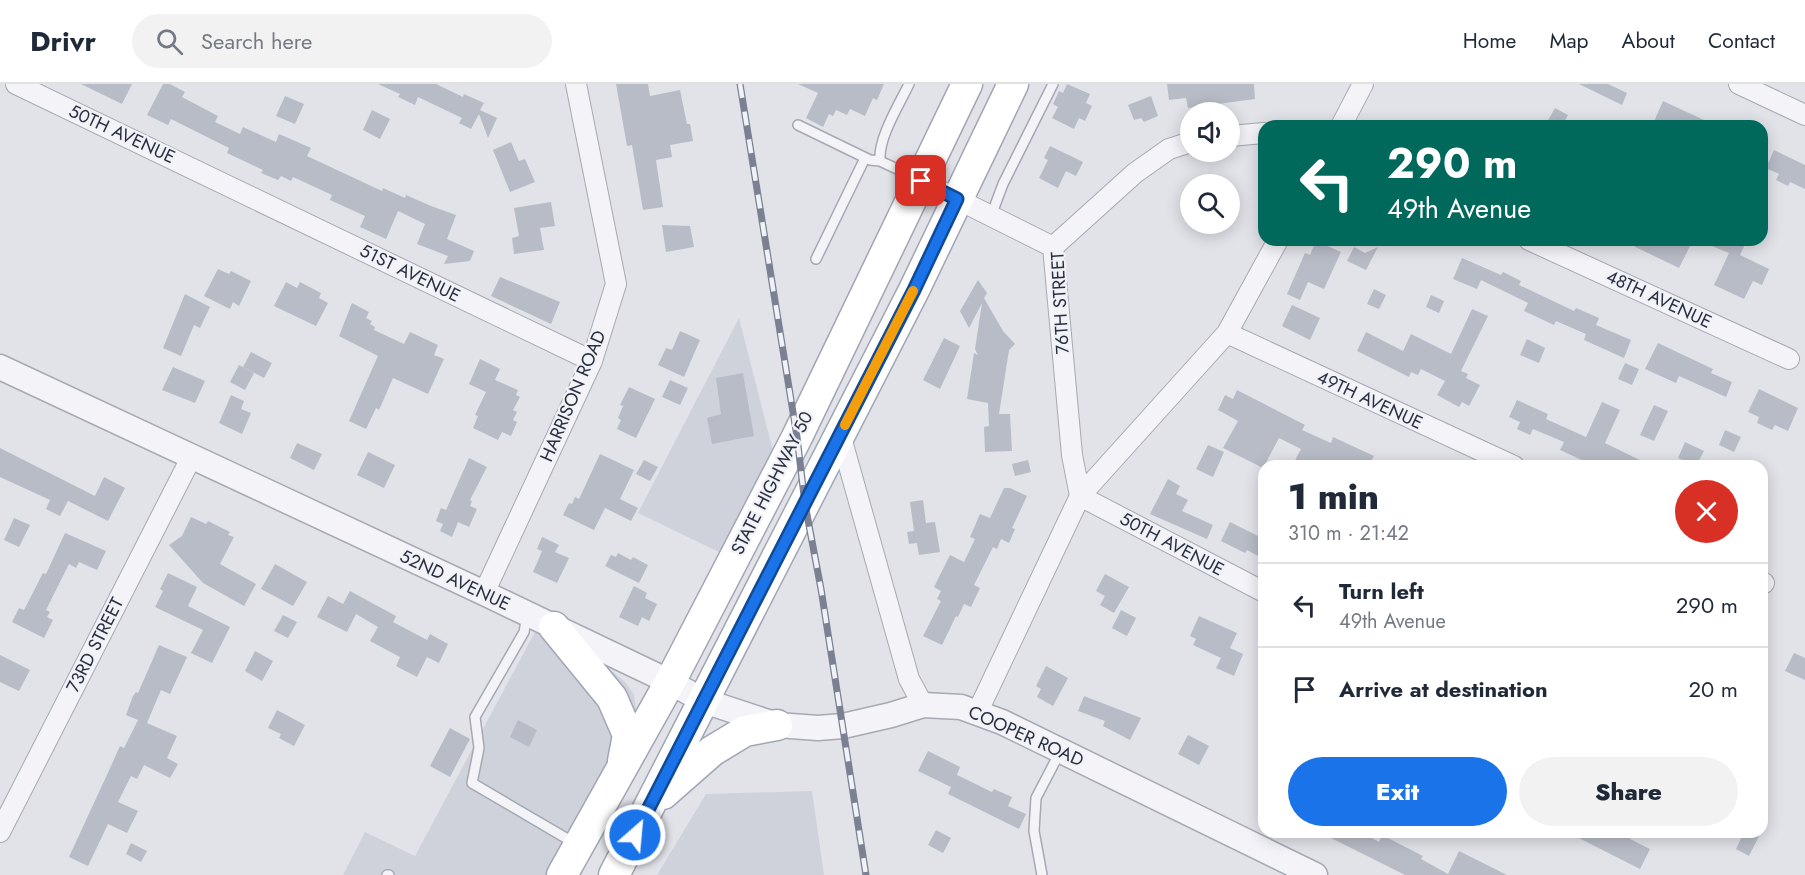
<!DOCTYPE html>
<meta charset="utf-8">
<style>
body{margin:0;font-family:Jost,sans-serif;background:#f2f2f3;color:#1f2937;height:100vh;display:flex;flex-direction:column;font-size:22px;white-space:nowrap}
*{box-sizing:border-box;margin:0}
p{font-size:20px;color:#747a83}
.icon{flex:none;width:33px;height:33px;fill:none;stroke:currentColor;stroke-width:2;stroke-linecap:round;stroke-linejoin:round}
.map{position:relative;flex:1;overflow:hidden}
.details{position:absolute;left:1258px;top:376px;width:510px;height:378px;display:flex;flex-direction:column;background:#fff;border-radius:18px;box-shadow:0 3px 15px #0003}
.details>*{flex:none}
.banner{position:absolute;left:1258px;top:36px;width:510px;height:126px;border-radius:18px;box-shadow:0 3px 15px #0003;background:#00695c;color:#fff;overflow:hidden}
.tools{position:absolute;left:1180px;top:18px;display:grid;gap:12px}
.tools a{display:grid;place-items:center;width:60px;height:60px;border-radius:50%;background:#fff;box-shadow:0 3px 15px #0003;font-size:30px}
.pin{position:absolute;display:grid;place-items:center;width:51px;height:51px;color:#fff;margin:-26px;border-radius:12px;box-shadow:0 3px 9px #0006}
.me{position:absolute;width:66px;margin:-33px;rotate:27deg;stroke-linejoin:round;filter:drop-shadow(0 0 4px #0008)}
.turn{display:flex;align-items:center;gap:21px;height:126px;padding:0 30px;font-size:27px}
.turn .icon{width:78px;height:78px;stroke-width:2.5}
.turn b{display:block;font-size:42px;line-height:51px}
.round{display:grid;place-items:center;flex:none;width:63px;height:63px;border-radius:32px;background:#f2f2f3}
.head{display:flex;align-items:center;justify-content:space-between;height:102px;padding:0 30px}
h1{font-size:36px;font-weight:800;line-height:45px}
.button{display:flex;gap:12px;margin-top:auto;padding:12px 30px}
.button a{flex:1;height:69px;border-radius:36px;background:#1a73e8;color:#fff;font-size:24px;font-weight:800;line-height:69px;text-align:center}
.button a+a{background:#f2f2f3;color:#1f2937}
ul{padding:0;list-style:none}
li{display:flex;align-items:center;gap:18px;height:84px;padding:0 30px;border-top:2px solid #e0e1e3}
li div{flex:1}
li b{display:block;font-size:22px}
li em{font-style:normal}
header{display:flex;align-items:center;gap:36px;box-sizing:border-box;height:84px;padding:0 30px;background:#fff;border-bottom:2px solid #e0e1e3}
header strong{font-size:28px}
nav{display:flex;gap:33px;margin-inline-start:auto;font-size:21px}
.search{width:420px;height:54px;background:#f2f2f3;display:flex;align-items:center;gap:15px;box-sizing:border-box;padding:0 21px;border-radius:33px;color:#747a83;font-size:22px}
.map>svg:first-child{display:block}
.built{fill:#cfd2db}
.building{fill:#b8bcc6}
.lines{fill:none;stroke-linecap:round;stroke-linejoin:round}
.service-casing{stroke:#a6a9b3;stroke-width:12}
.minor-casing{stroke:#a6a9b3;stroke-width:22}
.tertiary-casing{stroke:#a6a9b3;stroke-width:27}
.primary-casing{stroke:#a1a6b5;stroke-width:33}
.service{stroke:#f4f4f8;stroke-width:9}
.minor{stroke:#f4f4f8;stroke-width:20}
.tertiary{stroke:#f4f4f8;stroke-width:24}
.primary{stroke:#fff;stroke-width:30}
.rail-casing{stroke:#7b8192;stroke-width:7}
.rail{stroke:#f1f2f7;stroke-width:4.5;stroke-dasharray:14;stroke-linecap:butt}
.route-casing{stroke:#114b97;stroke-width:15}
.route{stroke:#1a73e8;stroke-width:10}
.slow{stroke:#f59e0b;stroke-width:10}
.labels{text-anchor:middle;stroke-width:4.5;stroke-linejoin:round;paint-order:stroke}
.street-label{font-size:18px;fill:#2a2f40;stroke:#f1f2f7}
</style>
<header>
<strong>Drivr</strong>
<div class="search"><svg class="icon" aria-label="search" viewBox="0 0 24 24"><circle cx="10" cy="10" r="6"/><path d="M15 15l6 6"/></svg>Search here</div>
<nav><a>Home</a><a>Map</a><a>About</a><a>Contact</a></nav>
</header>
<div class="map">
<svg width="1805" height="791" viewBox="0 0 1805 791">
<rect width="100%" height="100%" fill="#e1e3e9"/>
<path class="built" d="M739,234L773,367L721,469L638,429Z
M536,546L612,587L626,599L634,611L636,625L629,645L546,791H343L365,748L415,772Z
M812,707L824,791H657L706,710Z"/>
<path class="building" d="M81,0H132L122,20Z
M163,0H170L185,8L182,13L218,32L215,38L240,50L243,43L276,58L279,50L311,64L307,72L382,107L383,104L405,114L406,111L431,122L456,131L447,155L474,167L470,177L444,180L448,172L417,160L425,140L398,127L386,155L360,143L365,132L330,116L332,111L293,93L291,97L281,92L278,96L261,89L263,86L227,69L229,64L171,35L168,41L147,31Z
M378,0H436L463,13L464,10L484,19L480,26L497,34L488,54L479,30L471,45L459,39L462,34L418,13L415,21L398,13L400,10Z
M616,0H648L650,12L680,6L687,40H690L693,57L670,61L672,73L656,76L663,123L643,126L632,61L627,62Z
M798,0H884L877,16L873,14L865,32L850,25L847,31L836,26L833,32L829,30L823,43L806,34L818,9Z
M1067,0L1090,10L1086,19L1092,22L1085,37L1079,34L1074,45L1052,34L1058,23L1053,20L1059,7L1063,9Z
M1167,0H1254L1255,15L1188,24L1186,14L1169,16Z
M1579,0H1608L1627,9L1622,21Z
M285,12L304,20L295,40L276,32Z
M1151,12L1158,32L1144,38L1141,34L1134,36L1128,21Z
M1663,17L1717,42H1652Z
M1555,24L1568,31L1562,42H1555L1547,38Z
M372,26L390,35L380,55L363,46Z
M511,58L519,77L525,75L535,98L510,108L493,66Z
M1050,62L1083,78L1076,92L1066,87L1058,104L1039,94L1048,76L1044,74Z
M1774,66L1805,81V105L1790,98L1788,102L1776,96L1779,90L1766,84Z
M551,118L555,142L540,144L544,166L514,170L512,154L519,152L514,124Z
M662,141L690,142L694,163L666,168Z
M1621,156H1693L1679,184Z
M1697,156H1747L1740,171L1769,185L1762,201L1753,197L1744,215L1714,201L1729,169Z
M1316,157L1341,168L1324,205L1308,198L1300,216L1287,210L1305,169L1310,171Z
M1354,163L1365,169L1378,163L1366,186L1347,177Z
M1462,174L1501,191L1503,188L1521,197L1519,201L1574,227L1576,224L1599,234L1596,241L1631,256L1624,274L1584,256L1586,250L1556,237L1554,241L1524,227L1528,219L1481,196L1477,205L1453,195Z
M218,185L229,190L231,187L251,197L239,222L233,218L230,225L204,212Z
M500,193L560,218L551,240L491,212Z
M978,196L987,209L984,214L1003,247L1015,260L1009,266L999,330H1010L1012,367L985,368L984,343L989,342L988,319L967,315L974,269L978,271L975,265L982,219L969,244L960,227Z
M286,198L297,204L300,198L321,209L319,214L328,219L316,242L274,222Z
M1374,205L1386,211L1379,225L1367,220Z
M185,210L210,223L200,244L194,241L181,272L163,264Z
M1431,211L1444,217L1439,229L1426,223Z
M352,219L369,228L366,234L372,237L370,240L375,243L374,246L404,260L410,248L438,261L434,271L444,275L428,310L393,294L379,326L376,324L366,345L349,337L378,272L339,252Z
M1292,221L1320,234L1310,256L1282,242Z
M1472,225L1488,232L1461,287L1468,290L1466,294L1480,301L1469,322L1462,318L1459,323L1437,311L1445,297L1421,285L1418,291L1411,288L1409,293L1357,267L1366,248L1403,267L1411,250L1451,270Z
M680,247L700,256L684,293L658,281L666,264L672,266Z
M944,254L960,262L940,305L923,296Z
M1527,255L1545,264L1539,279L1520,271Z
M1658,259L1713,285L1711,289L1732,298L1726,313L1679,292L1676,299L1645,285Z
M251,268L272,279L264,294L243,283Z
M480,275L500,285L495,296L518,306L516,311L520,313L513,326L517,328L513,336L517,338L511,352L502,348L498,356L473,344L478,332L475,331L486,308L469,300Z
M1625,279L1639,285L1632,301L1618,295Z
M239,281L254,289L245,306L230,298Z
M173,283L205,297L195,319L162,306Z
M743,289L754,352L712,360L707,334L721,330L716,294Z
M670,296L688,304L680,321L662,313Z
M629,303L655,315L636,354L617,345L621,336L618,334L623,322L620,321Z
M1759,305L1798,324L1788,347L1775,341L1772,346L1757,339L1759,333L1748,328Z
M1237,306L1305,341L1302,346L1331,359L1333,353L1374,372L1368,382H1292L1301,365L1279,354L1263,384L1223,364L1238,337L1218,326L1225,311L1233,315Z
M231,311L244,317L241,325L251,329L242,350L219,339Z
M1517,316L1548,330L1546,335L1586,353L1602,318L1620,326L1605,359L1652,382H1595L1560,366L1564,358L1533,345L1530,351L1517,345L1520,338L1509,333Z
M1654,321L1668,327L1654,357L1640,351Z
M1725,346L1741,353L1734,368L1719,361Z
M1685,358L1704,367L1696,382L1678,374Z
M297,359L322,370L314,386L290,374Z
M1208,361L1224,368L1213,393L1196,385Z
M0,364L95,412L104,393L125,404L108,437L68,417L60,432L46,425L50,416L0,393Z
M368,368L395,381L384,404L357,391Z
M600,370L634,386L620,415L638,424L631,437L605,424L594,446L563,431L569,419L572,420L575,413L579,415Z
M469,374L487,383L470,416L472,417L470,422L477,425L469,443L458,438L452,453L440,447L443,440L436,437L441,424L446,426Z
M644,376L658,383L650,397L636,390Z
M1028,376L1031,388L1015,392L1012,380Z
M1168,395L1180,402L1176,410L1188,416L1182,427L1213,441L1207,455L1150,430Z
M1004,404H1010L1027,412L1012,444L1015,445L1009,459L1001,455L997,465L993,463L974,501L980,504L971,523L964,520L958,533L956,532L942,561L923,552L941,517L937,515L941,507L934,503L950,471L964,478L975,455L970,453L980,430L990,434Z
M923,416L926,439L935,438L940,468L919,471L917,459L909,460L907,448L914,447L910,418Z
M191,433L206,440L208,437L230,448L228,451L234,453L220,480L256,500L244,522L203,499L169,461L182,452Z
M14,434L30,441L19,463L4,456Z
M1230,438L1264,455V475L1247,466L1245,469L1221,457Z
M65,449L106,467L97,486L79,478L76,484L69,480L46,526L50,528L47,533L53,536L44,554L12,538L19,524L24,526L43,489L46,490Z
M542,453L559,461L555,468L569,474L557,499L533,488L542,467L537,465Z
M618,469L631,476L633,473L648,481L639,499L605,482L611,471L616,473Z
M275,480L307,498L293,522L261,505Z
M168,489L197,503L188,522L230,543L212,579L191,569L203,546L155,523L163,507L160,505Z
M1105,490L1129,503L1114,529L1100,521L1105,512L1096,507Z
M634,502L647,509L645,514L657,520L649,537L642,533L638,542L619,533Z
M350,507L396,532L393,538L427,556L430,550L448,560L439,579L427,573L417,593L396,582L400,573L370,557L378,543L356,530L347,548L317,533L328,512L343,520Z
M1121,526L1136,534L1127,552L1112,544Z
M283,531L297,538L288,554L274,547Z
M1199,532L1237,549L1230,564L1243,570L1234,592L1216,584L1221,574L1193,561L1196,555L1190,552Z
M159,561L187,573L170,610L161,606L147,639L177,652L167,674L178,680L170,694L144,681L137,695L131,692L118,718L138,727L127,749L108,740L88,782L69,773L111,682L120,662L124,664L138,636L126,631L133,612L136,608L138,609Z
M255,567L273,577L262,597L245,587Z
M1794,569L1805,574V596L1785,587Z
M0,571L30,586L19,607L0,598Z
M1046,582L1068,594L1053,622L1037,613L1041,605L1036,602Z
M1084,612L1141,634L1130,656L1103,642L1105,637L1078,627Z
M277,626L305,641L294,662L279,654L281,650L268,644Z
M518,636L537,646L529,663L510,653Z
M450,644L470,655L450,693L430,682Z
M1188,651L1209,662L1199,681L1178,670Z
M928,667L960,683L957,691L992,708L994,705L1012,713L1008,722L1026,730L1019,745L948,710L951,703L918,687Z
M936,746L951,754L943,769L928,761Z
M1319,748H1361L1379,758L1382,751L1423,772L1421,775L1448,790L1459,767L1507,791H1405Z
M1567,748H1633L1630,755L1650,765L1640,785Z
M1744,748H1761L1749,772L1736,765Z
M131,759L147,767L141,778L126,770Z"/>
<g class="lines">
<g class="service-casing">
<path id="service" d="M909,0C899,21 878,54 880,77L916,94
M798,41L870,76L880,77
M991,132L1003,100L1053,0
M816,175L865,74
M527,532L524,548L475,633L479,664L472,699L576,760
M387,791H389
M1042,791L1034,747L1036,714L1060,668"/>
</g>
<g class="minor-casing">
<path id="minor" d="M16,0L592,277
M1739,0L1805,31
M1341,42L1363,0
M1230,52L1264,49
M1191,58L1169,65L1135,89L1053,163L1072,371L1080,412L1264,508
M921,97L1053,163
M1529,156L1789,275
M1227,249L1514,382
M840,350L909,595L923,621
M1762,498L1764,499
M484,509L592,277L616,200L576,0
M978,627L1080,412L1227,249L1278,156
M0,748L191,374"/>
</g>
<g class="tertiary-casing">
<path id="tertiary" d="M0,283L484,509L670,598L704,617L777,641L818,644L843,642L891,631L923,621L961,623L1002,638L1315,791"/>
</g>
<g class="primary-casing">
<path id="primary" d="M554,543L612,614L628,651L623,677
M663,710L712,667L745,647L777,641
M562,791L670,598L797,353L967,0
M614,791L914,206L1013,0"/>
</g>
<use href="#service" class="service"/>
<use href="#minor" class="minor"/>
<use href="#tertiary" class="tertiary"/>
<use href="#primary" class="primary"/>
<g class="rail-casing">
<path id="rail" d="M740,0L797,353L805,420L821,505L866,791"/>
</g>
<use href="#rail" class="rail"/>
</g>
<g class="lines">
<g class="route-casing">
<path id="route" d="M635,751L914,206L957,115L921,97"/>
</g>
<use href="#route" class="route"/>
<path class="slow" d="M845,341L913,207"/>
</g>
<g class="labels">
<g class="street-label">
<text transform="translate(122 50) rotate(25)" y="6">50TH AVENUE</text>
<text transform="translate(410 189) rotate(26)" y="6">51ST AVENUE</text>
<text transform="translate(1659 215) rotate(25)" y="6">48TH AVENUE</text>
<text transform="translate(1060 219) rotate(-93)" y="6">76TH STREET</text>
<text transform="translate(573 312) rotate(-67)" y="6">HARRISON ROAD</text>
<text transform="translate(1370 316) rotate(25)" y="6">49TH AVENUE</text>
<text transform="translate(772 399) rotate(-63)" y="6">STATE HIGHWAY 50</text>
<text transform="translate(1172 460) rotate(28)" y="6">50TH AVENUE</text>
<text transform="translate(455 496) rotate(25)" y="6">52ND AVENUE</text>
<text transform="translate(95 561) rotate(-63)" y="6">73RD STREET</text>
<text transform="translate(1026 652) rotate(24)" y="6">COOPER ROAD</text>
</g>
</g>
</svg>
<div class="tools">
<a><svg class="icon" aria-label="sound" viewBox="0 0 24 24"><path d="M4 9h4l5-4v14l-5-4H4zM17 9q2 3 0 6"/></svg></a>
<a><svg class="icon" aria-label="search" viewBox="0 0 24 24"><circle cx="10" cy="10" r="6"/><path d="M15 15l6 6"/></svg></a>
</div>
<div class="pin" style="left:921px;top:97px;background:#d93025"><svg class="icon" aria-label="arrive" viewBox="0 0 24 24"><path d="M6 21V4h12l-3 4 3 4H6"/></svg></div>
<svg class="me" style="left:635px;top:751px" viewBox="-20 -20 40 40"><circle r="17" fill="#1a73e8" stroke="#fff" stroke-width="3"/><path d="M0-11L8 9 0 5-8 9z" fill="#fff"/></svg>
<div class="banner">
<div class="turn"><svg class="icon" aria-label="left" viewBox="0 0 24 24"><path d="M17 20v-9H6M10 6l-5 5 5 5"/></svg><div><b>290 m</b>49th Avenue</div></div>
</div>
<section class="details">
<div class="head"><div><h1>1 min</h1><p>310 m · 21:42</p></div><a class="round" style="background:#d93025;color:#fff"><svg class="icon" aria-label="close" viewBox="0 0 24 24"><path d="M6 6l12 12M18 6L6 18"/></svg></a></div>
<ul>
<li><svg class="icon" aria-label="left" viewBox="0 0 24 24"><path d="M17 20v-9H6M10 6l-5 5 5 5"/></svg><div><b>Turn left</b><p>49th Avenue</p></div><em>290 m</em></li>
<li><svg class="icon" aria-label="arrive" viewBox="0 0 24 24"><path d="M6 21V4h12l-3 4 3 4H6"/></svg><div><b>Arrive at destination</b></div><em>20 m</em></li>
</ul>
<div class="button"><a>Exit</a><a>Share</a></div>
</section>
</div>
